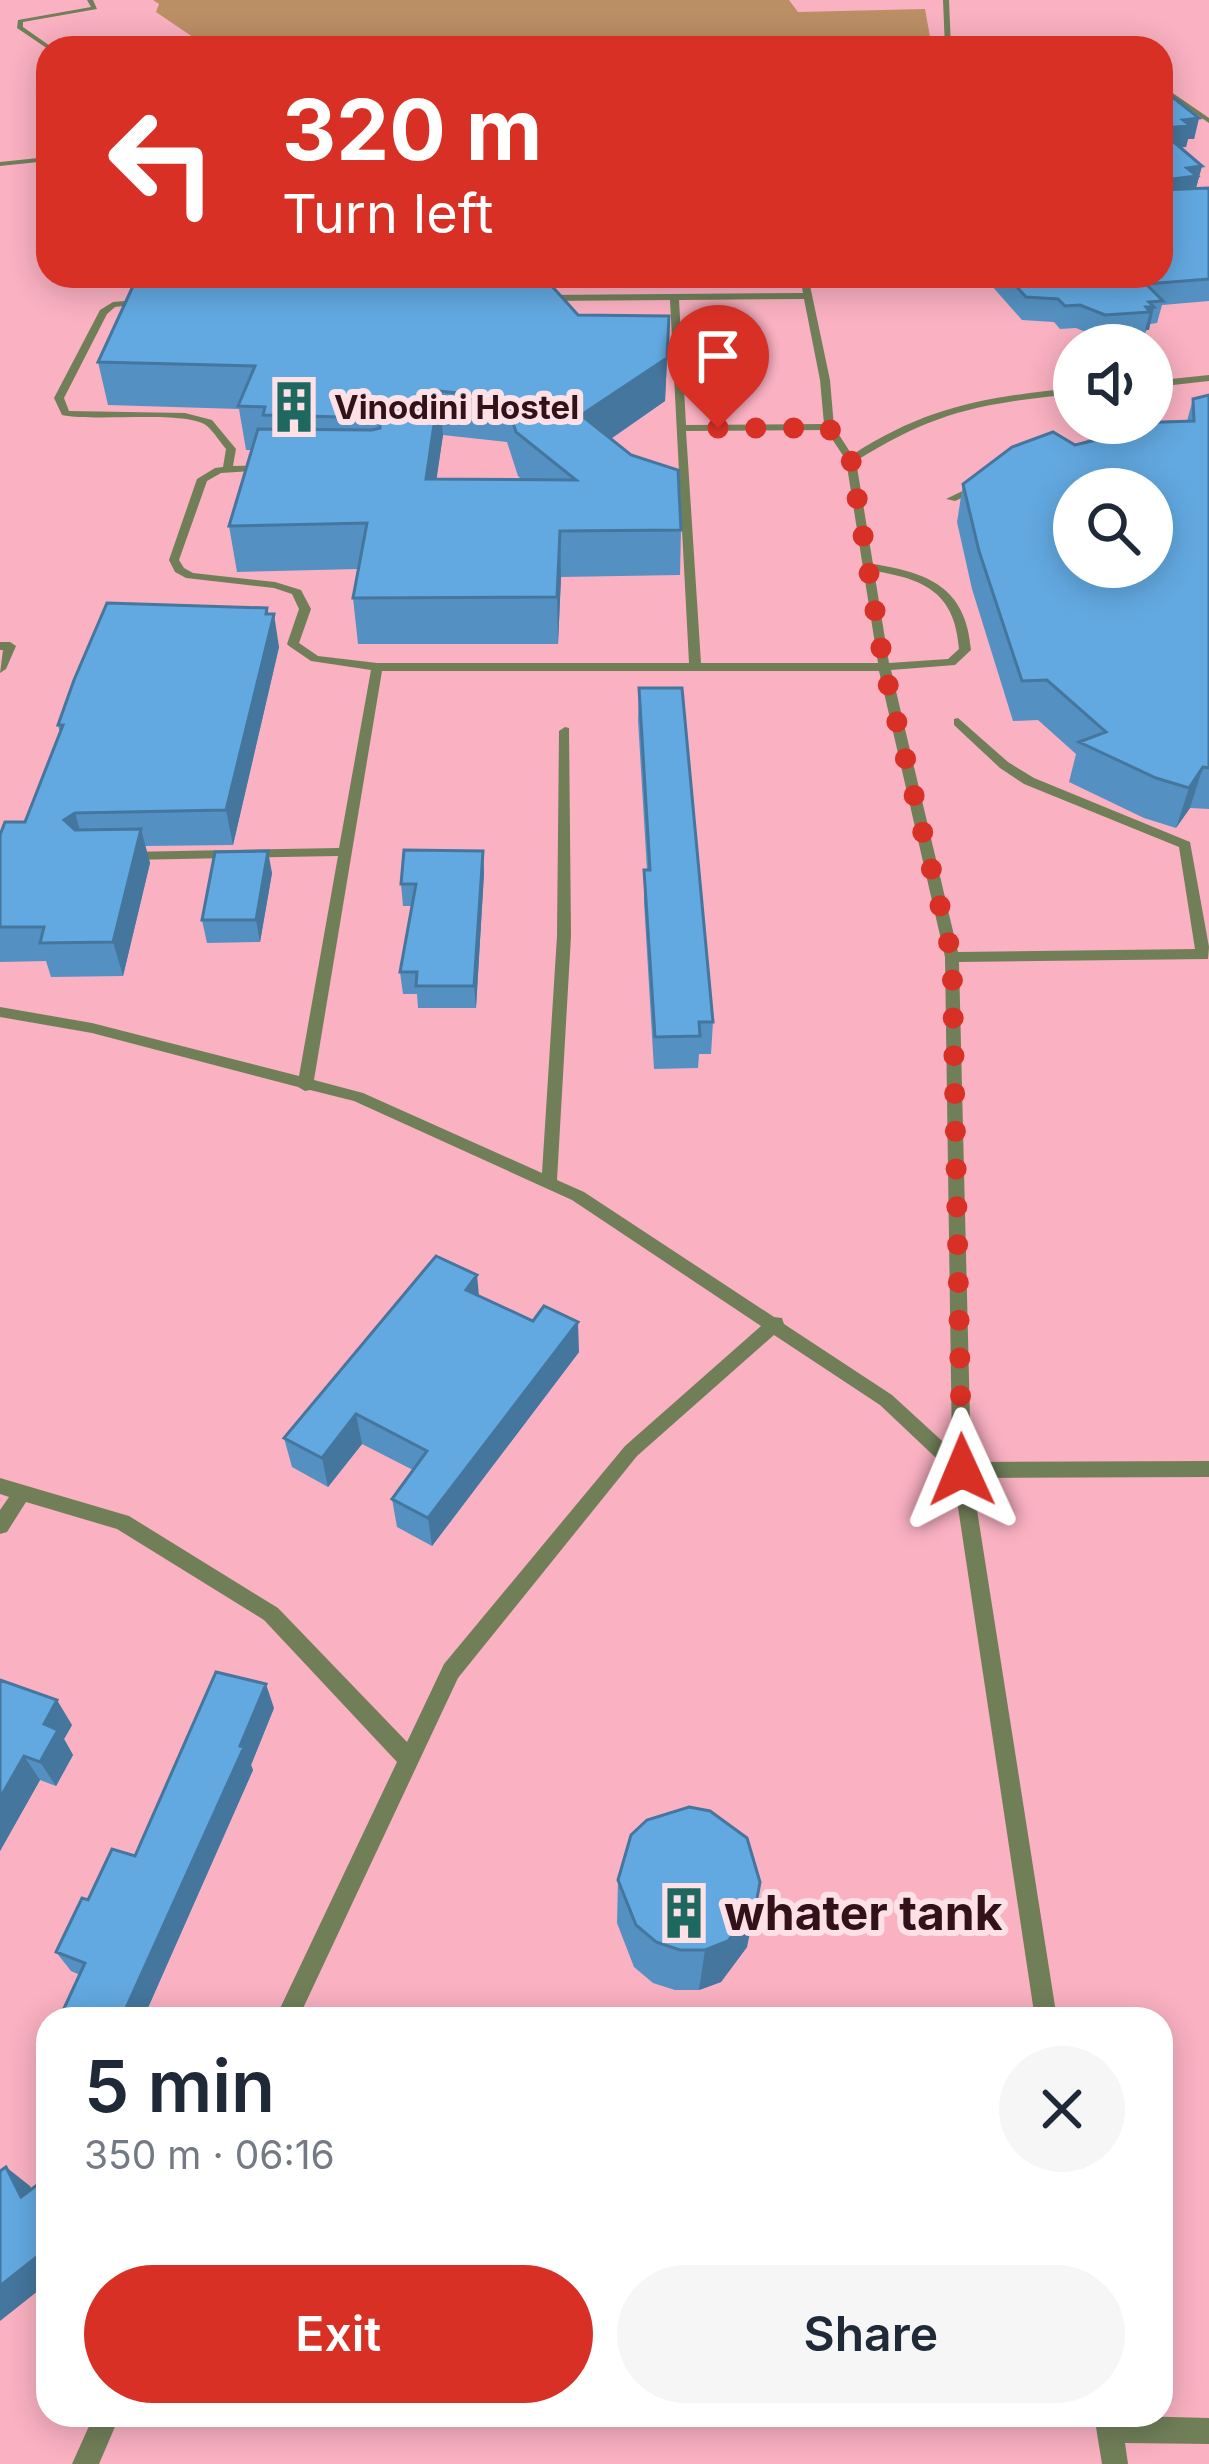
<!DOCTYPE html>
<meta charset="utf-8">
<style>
body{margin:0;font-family:Inter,sans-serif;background:#f6f6f7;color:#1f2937;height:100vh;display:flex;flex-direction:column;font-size:45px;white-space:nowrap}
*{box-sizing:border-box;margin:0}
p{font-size:39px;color:#747a83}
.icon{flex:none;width:66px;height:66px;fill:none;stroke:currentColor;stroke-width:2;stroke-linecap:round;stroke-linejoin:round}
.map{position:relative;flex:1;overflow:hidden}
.sheet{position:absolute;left:36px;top:2007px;width:1137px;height:420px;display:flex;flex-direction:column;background:#fff;border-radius:36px;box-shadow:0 6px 30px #0003}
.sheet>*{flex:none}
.hud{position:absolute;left:36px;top:36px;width:1137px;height:252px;border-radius:36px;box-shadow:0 6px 30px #0003;background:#d93025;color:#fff;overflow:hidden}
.fabs{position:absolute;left:1053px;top:324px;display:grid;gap:24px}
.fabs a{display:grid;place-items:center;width:120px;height:120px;border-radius:50%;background:#fff;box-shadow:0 6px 30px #0003;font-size:60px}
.pin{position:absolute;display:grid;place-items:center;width:102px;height:102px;color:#fff;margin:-123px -51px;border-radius:50% 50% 50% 0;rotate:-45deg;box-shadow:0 0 12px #0007}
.pin .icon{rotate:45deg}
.me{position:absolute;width:132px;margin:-66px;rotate:359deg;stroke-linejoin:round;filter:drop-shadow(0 0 9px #0008)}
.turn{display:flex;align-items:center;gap:42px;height:252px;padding:0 48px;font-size:54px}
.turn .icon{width:156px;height:156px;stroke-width:2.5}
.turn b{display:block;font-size:84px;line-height:102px}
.round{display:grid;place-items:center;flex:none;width:126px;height:126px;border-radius:63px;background:#f6f6f7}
.head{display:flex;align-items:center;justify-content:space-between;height:204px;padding:0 48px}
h1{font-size:72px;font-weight:600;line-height:90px}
.button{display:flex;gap:24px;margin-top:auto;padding:24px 48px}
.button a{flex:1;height:138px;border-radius:72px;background:#d93025;color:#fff;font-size:48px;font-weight:600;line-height:138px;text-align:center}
.button a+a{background:#f6f6f7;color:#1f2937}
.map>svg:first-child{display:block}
.green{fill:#bb8f66}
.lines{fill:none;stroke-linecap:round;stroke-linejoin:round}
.service{fill:#717f59;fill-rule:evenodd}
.wall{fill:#5491c2;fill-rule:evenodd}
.shaded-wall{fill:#45769e}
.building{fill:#62a9e1;stroke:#45769e;stroke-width:3;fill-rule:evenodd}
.route{stroke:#d93025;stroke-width:21;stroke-dasharray:0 37.8}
.labels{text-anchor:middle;stroke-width:12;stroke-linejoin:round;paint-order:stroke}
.far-poi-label{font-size:33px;font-weight:bold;fill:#32111a;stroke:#fee1e7;text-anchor:start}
.near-poi-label{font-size:48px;font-weight:bold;fill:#32111a;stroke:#fee1e7;text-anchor:start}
</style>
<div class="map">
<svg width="1209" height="2464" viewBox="0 0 1209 2464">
<rect width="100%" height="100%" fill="#fab1c2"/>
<path class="green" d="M153,0H789L798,12L925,9L932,48H209L156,12L159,4Z"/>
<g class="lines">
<path class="service" d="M87,0H93L97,9L23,22V27L53,48L48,49L17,28L18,20L91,7Z
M943,0H949L951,48H945Z
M1161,85L1209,118V123L1161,90Z
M48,157V161L0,166V162Z
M800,276H808L830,380L834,427L852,455C928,406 986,397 1074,388V394C983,403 935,411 856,461L873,564C930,573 966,588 971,650L955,665L891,670L958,952L1195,949L1179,847L1024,784L1000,768L954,725V719L958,718L1008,762L1034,778L1190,842L1209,947L1208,959L959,962L971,1462L1209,1461V1477L972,1478L1057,2019H1035L953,1474L880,1405L774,1335L637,1456L458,1678L298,2019H275L397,1762L264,1620L117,1529L26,1502L7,1532L0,1534V1510L9,1497L0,1494V1478L129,1516L278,1608L407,1742L444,1664L625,1446L761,1326L572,1200L354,1101L310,1090L305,1091L298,1087L92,1033L0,1017V1007L92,1023L299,1076L338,856L128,860L121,856L128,852L339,848L371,670L311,661L289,646L287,644L299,609L292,594L274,588L186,578L175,572L169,560L197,479L215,468L223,467L226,449C220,442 214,432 207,426C187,410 95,422 62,415L54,398L100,310L113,302L149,299V303L115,307L107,314L64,398L69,411L185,413L212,420L236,449L233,466L274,465V469L270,470L221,473L207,481L179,560L184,568L193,573L275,582L301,590L311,609L299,643L318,656L377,663H689L670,300L544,301L540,298L544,295L803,293ZM804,299L820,380L824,424L686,425L679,300ZM826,430L846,460L878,663H701L686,431ZM874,571C926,579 955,594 959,649L948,659L889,663ZM382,671H879L945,957L952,1450L892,1395L784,1324L782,1318L774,1317L584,1192L557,1180L571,936L569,728L565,727L559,731L557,936L542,1173L363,1093L314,1080Z
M1209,375V381L1164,386V412L1152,421L1154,387H1152V381Z
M1136,423H1151L1077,449L1068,447Z
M977,484L981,485V489L955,501L946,499Z
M0,642H10L16,646L6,669L0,673L3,650H0Z
M94,2415H120L99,2464H72Z
M1094,2415L1209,2418V2444L1125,2443L1128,2464H1102Z"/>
</g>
<path class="wall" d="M1161,88L1199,118L1194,139H1188L1186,147H1179L1202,166L1196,188H1195H1209V301L1162,305L1157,323L1150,324L1144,335L1100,338L1076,328L1060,329L1054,322L1022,320L983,276H1161Z
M578,315L669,316L665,401L611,439L681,530L680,575L561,577L558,644H358L353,598L358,569L237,572L229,526L252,450H246L239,409L108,405L98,362ZM443,435L507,442L518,476L522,480L436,479Z
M1209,395V809L1190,808L1176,828L1144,818L1069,782L1076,754L1038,720L1013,721L972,589L957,522L963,484L1128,432L1131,423L1187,421L1193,399Z
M268,614L279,647L233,845L145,846L150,863L123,976L51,977L46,961L0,962V835L25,822L60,733L58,725Z
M639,688L713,1022L711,1054H699L698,1068L654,1069L644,902V870H647L638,720Z
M483,851L484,873L476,1008H418L417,994H403L400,972L412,906H403L401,884Z
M272,873L260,942L207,943L202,920Z
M479,1296L579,1352L432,1546L397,1527L392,1499L413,1470L362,1444L328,1487L292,1467L284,1438Z
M0,1680L72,1725L64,1739L73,1755L56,1786L40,1780L0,1851Z
M274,1708L251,1765L253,1770L143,2019H61L60,2017L80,1975L71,1971L56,1952L88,1900L135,1856Z
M618,1880L747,1947L721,1982L699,1990H675L653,1983L634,1967L617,1923Z"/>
<path class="shaded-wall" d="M1199,118L1194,139H1188L1186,147L1161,149V128L1183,120Z
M1202,166L1196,188L1161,201L1163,180L1187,168Z
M1146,307H1154L1149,330H1145L1150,312Z
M669,316L665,401L581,459V415Z
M439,391L443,435L430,524L426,479Z
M560,531L561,577L558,644L557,597Z
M267,608L271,627L274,614L279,647L233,845L226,810Z
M1203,767L1190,808L1176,828L1189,788Z
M75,813L85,848L64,820Z
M141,829L150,863L123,976L113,942Z
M268,851L272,873L260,942L256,920Z
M483,851L484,873L476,1008L474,986Z
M477,1275L480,1306L466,1290Z
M578,1322L579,1352L432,1546L428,1518Z
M356,1414L362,1444L328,1487L322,1458Z
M266,1684L274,1708L251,1765L253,1770L143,2019H121Z
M57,1700L72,1725L64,1739L73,1755L56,1786L40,1762L44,1724Z
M24,1756L40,1780L0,1851V1798Z
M756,1904L747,1947L721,1982L699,1990L705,1950Z
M6,2167L30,2186L45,2215L21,2197Z
M48,2248V2283L0,2321V2286Z"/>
<path class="building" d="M1161,88L1199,118L1183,120L1191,126L1161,128Z
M1161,131L1202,166L1187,168L1197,176L1163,180V190L1209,188V279L1146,284L1163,301L1149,302L1154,307H1146L1150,312L1105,315L1080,305L1065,306L1058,299L1026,297L1007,276H1161Z
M549,283L578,315L669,316L667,358L581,415L631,455L678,470L681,530L560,531L557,597L353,598L367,523L229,526L258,429L372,430L380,428V418L263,415L265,407L238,406L255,366L98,362L133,286ZM439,391L505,398L516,432L576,480L426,479Z
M1209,395V768L1203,767L1189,788L1156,778L1079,742L1106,732L1047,680L1022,681L979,551L963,484L1012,447L1053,432L1075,445L1135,431L1131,423L1194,421L1193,399ZM1074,489H1152V567H1074Z
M107,603L267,608L266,614H274L226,810L75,813L64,820L75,830L141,829L113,942L40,943L44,927H0V835L5,822H25L63,725H58L74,680Z
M639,688H682L713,1022H699L700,1036L655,1037L644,870H650Z
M404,850L483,851L474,986H416L417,972H400L416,884H401Z
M268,851L256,920H202L215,852Z
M436,1256L477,1275L466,1290L533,1321L544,1306L578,1322L428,1518L392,1499L427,1451L356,1414L322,1458L284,1438Z
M216,1672L266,1684L240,1746L244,1747L121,2019L60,2017L85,1963L56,1952L82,1898L88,1900L112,1849L135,1856Z
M0,1680L57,1700L44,1724L58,1730L40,1762L24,1756L0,1798Z
M689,1807L710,1811L747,1838L760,1882L756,1904L728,1941L705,1950H680L656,1942L636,1925L618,1880L631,1835L647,1820Z
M6,2167L21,2197L48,2177V2248L0,2286V2171Z"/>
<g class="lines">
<path class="route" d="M718,428H829L851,460L884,667L952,957L962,1470"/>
</g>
<defs>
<g id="building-bare" transform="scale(4.14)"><path d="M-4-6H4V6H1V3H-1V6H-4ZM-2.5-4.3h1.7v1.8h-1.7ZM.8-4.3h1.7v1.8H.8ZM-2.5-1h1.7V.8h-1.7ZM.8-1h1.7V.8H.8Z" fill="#1f6860" stroke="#fee1e7" stroke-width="2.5" paint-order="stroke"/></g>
</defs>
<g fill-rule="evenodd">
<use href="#building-bare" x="294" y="407"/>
<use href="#building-bare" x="684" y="1913"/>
</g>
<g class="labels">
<g class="far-poi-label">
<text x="334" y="419">Vinodini Hostel</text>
</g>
<g class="near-poi-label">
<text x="724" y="1930">whater tank</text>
</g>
</g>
</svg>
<div class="fabs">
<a><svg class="icon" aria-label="sound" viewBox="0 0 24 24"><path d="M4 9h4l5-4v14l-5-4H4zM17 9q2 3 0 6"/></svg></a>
<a><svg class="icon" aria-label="search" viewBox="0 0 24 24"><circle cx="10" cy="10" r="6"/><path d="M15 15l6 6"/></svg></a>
</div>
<div class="pin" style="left:718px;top:428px;background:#d93025"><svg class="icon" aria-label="arrive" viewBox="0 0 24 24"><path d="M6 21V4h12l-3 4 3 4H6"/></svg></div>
<svg class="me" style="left:962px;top:1470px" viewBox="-20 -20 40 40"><path d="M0-17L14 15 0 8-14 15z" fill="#d93025" stroke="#fff" stroke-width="4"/></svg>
<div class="hud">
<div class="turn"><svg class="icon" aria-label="left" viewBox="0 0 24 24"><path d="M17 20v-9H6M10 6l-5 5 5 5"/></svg><div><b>320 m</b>Turn left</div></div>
</div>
<section class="sheet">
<div class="head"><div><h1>5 min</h1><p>350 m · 06:16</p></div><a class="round"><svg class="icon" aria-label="close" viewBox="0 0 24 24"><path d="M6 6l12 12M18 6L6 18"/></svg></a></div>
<div class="button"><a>Exit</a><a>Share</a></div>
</section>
</div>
